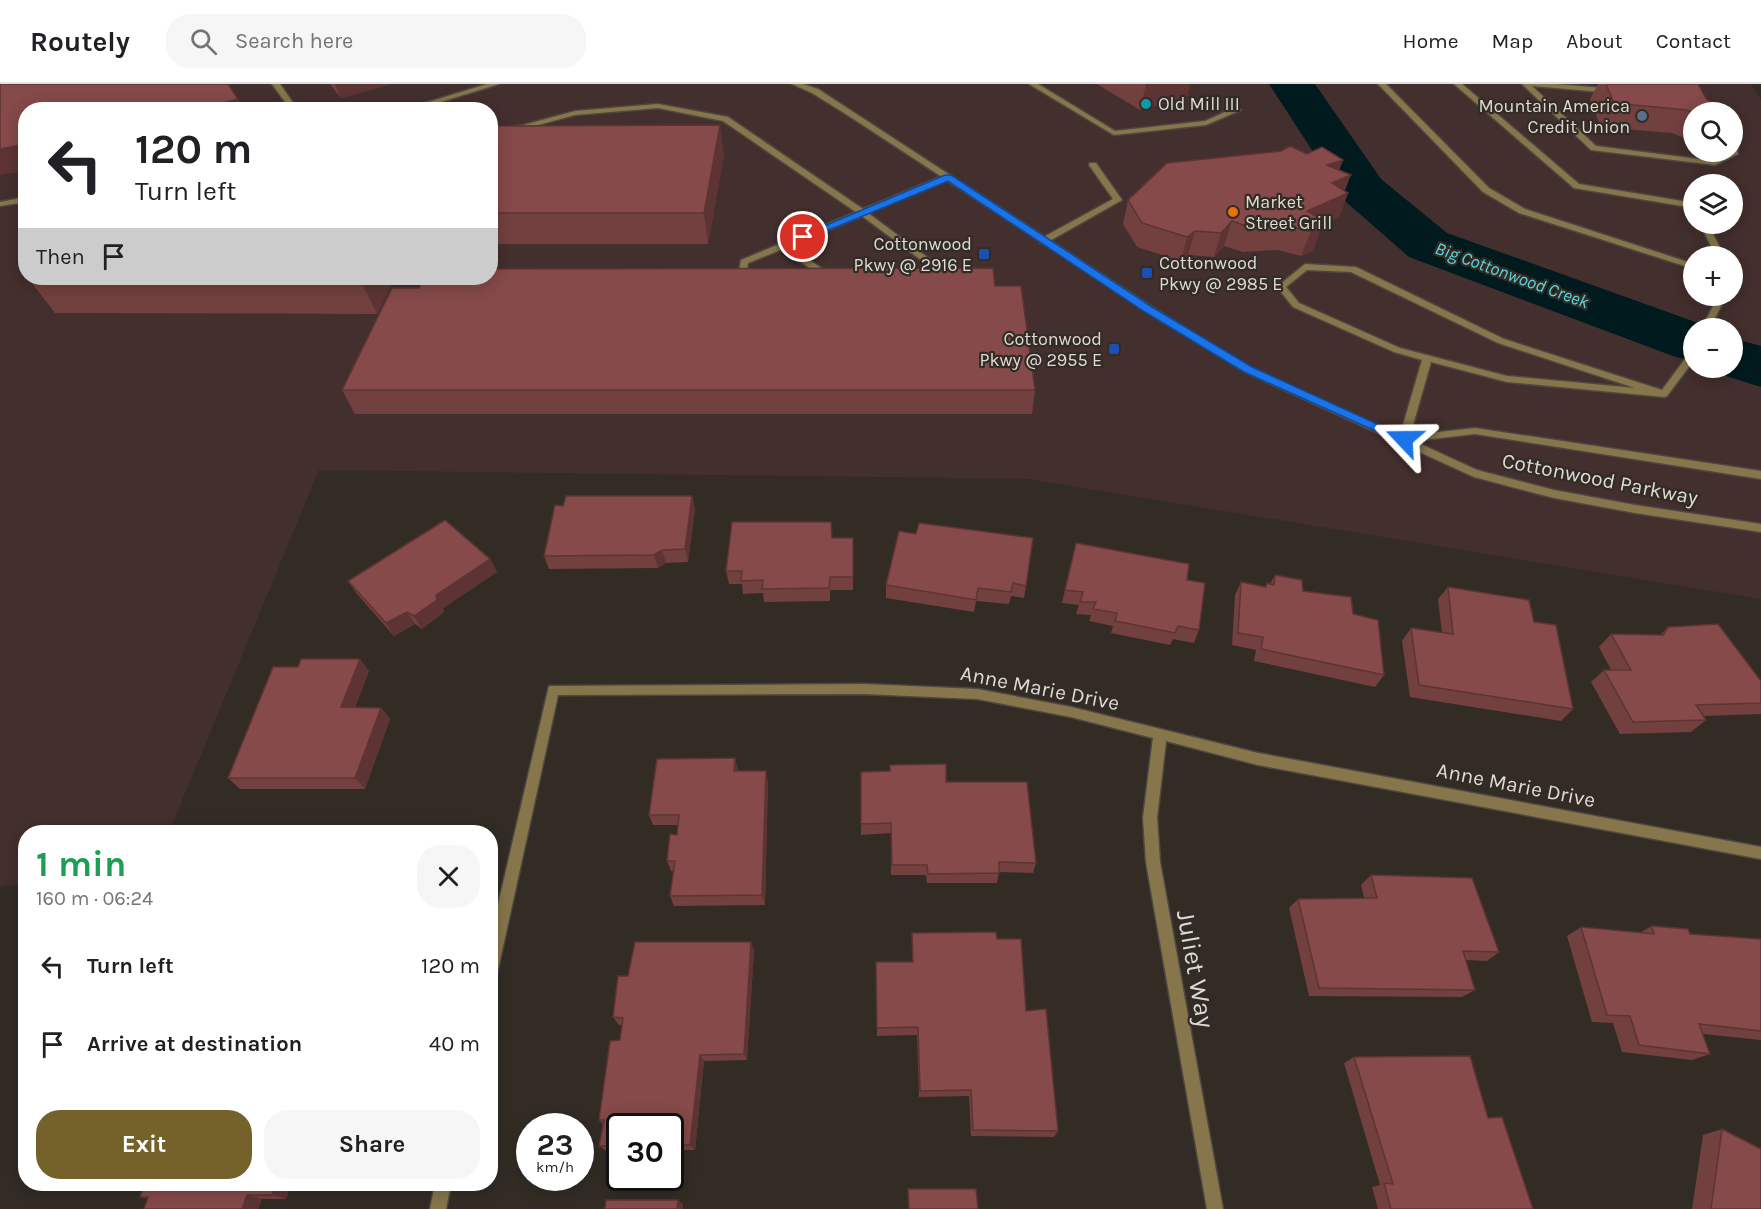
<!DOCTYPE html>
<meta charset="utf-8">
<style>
body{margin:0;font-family:Karla,sans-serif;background:#f6f6f6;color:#202124;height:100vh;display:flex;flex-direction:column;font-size:22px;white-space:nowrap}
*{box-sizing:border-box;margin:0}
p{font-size:20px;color:#757577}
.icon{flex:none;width:33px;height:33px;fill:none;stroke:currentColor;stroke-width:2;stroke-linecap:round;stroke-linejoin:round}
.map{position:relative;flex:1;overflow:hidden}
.sheet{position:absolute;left:18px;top:741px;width:480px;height:366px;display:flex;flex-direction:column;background:#fff;border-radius:24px;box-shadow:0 3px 15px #0003}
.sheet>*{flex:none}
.hud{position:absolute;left:18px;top:18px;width:480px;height:183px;border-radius:24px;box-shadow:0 3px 15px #0003;background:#fff;color:#202124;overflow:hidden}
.fabs{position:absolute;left:1683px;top:18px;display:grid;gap:12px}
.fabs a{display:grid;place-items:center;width:60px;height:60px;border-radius:50%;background:#fff;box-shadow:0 3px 15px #0003;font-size:30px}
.speed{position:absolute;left:516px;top:1029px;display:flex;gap:12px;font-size:30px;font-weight:700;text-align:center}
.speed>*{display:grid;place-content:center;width:78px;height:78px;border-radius:50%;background:#fff;box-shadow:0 3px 15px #0003;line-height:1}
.speed small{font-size:15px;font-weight:400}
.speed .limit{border:3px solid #111;border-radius:9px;background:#fff;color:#111}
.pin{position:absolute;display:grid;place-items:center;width:51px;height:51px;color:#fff;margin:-26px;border:3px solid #fff;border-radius:50%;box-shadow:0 2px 6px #0007}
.me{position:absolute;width:66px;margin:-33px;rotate:293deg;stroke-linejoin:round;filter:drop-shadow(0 0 4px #0008)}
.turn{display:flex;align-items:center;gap:21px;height:126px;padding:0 18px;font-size:27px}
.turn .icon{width:78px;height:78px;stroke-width:2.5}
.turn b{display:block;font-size:42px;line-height:51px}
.then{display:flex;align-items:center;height:57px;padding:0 18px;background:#0003;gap:12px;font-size:22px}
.round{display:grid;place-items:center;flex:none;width:63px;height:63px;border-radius:24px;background:#f6f6f6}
.overview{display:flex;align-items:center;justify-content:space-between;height:102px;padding:0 18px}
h1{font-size:36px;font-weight:700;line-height:45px;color:#1e9e55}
.button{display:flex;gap:12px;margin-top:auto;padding:12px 18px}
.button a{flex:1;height:69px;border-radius:24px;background:#75622b;color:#fff;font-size:24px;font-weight:700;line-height:69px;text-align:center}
.button a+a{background:#f6f6f6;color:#202124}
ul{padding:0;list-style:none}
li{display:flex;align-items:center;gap:18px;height:78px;padding:0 18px}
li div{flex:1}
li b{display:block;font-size:22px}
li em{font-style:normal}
header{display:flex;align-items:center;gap:36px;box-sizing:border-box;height:84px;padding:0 30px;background:#fff;border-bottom:2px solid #e0e0e0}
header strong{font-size:28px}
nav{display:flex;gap:33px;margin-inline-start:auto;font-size:21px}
.search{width:420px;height:54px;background:#f6f6f6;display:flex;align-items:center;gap:15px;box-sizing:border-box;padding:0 21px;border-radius:24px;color:#757577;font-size:22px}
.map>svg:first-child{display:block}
.commercial{fill:#432f2d;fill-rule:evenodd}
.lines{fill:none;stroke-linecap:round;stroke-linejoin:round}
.river{fill:#011a1d;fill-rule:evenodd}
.service-casing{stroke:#4e4841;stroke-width:3}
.minor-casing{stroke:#4e4841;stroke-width:3}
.service{fill:#87764c;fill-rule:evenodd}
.minor{fill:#87764c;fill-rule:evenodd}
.wall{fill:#72403f}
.shaded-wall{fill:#5d3433}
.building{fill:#854a49;stroke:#5d3433;stroke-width:1.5}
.route{fill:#1a73e8;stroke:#114b97;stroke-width:1.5}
.culture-dot{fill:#0f9aa8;stroke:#322c25;stroke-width:2}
.service-dot{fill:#5c6f8a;stroke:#322c25;stroke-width:2}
.food-dot{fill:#e8710a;stroke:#322c25;stroke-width:2}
.transit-dot{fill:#1a4fb4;stroke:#322c25;stroke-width:2}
.labels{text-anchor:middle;stroke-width:4.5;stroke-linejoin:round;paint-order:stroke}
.far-poi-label{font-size:18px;fill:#dfdad6;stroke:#322c25;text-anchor:start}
.far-water-label{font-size:18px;font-style:italic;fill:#59d6e1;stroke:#322c25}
.street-label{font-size:21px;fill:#dfdad6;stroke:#322c25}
.near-street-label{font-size:26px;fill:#dfdad6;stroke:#322c25}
</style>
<header>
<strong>Routely</strong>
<div class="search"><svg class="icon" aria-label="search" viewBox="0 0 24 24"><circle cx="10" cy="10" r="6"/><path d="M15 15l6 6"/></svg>Search here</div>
<nav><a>Home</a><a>Map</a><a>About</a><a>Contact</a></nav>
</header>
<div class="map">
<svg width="1761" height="1125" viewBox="0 0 1761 1125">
<rect width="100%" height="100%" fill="#322c25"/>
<path class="commercial" d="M0,0H1751L1761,16V515L1028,395L319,386L169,748H26L25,801L0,802ZM26,26H490V194H26ZM1694,28H1732V68H1694ZM1694,100H1732V140H1694ZM1694,172H1732V212H1694ZM1694,244H1732V284H1694Z"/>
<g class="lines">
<path class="river" d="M1269,0H1315L1381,95L1447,149L1712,244H1694V278L1673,272L1409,173L1345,117Z
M1732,254L1761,262V303L1710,287L1708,284H1732Z"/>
<g class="service-casing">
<path id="service" d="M272,0H280L298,26H291Z
M1029,0H1038L1115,47L1205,37L1234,24L1241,26L1206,41L1114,51Z
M1378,0H1386L1489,104L1525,125L1694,180V185L1519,129L1483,108Z
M1454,0H1462L1579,100L1694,119V124L1574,104Z
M1522,0H1556L1604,4L1605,6L1601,8L1532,2L1596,62L1714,77L1732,68V58L1736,60L1738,70L1715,81L1591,66Z
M658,20L728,33L863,125L945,91H951V95L868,129L955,194L948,196L862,132L790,162L831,191V195H825L783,165L748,179L745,199L738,201L737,199L741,176L856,128L723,37L658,24L575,31L490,54V50L575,27Z
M1090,79H1096L1122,116L1046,159H1040V155L1113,115L1089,81Z
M1700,140H1708L1724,172H1716Z
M1305,180L1356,183L1504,255L1662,306L1691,267L1694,266V276L1667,312L1664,313L1507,298L1431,278L1409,355L1404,358L1399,355L1422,276L1394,268L1293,223L1277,203ZM1307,186L1351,188L1498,259L1635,304L1507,292L1400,264L1299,219L1286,203Z
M1718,212H1726L1710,244H1702Z"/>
</g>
<g class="minor-casing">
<path id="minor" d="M487,0H499L415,26H402Z
M792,0H803L818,5L1166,232L1251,284L1402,352L1475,344L1761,387V395L1475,350L1414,357L1477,386L1554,406L1635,421L1761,440V448L1635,429L1554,414L1474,393L1310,318L1245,288L1160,236L849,32L812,9Z
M26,113V118L0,122V118Z
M864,600L977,605L1071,623L1258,669L1761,763V775L1258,681L1166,657L1157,734L1160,778L1223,1125H1207L1146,778L1143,734L1153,654L1071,633L977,615L864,610L558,611L497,890L495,895L490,897V855L549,602Z
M435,1100H451L446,1125H430Z"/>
</g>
<use href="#service" class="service"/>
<use href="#minor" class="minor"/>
</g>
<path class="wall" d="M330,0H391L341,14Z
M1097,0H1190L1187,13L1140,26Z
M1598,0H1694V58L1672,49L1601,43L1590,15Z
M490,42L724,71L708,160H490Z
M1307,70L1343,76L1339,86L1344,106L1348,109L1339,133L1322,140L1313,167L1301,172L1278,166L1243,168L1224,162L1214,173L1188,171L1181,177L1137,163L1123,140L1128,116Z
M395,194L377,230L55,229L31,198Z
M995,202L1035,306L1032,330H355L342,306Z
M692,412L695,425L688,478L666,479L658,484L549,485L544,472L563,422Z
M899,447L1026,502L1024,514L1011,512L1009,520L976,517L974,528L886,514V501Z
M832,454H853V506H830V517L764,518L763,509L743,510L742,500H729L726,487Z
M1076,459L1187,496L1199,546L1194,559L1173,555L1170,561L1111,549L1113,542L1089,537L1091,531L1076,530L1079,521L1062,519Z
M490,475L497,488L443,524L444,528L422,545L415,540L394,552L357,510L348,497Z
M1275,491L1303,507L1353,530L1384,591L1375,603L1254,577L1256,566L1232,561L1235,511L1241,498L1265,503L1267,499L1270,500Z
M1448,503L1534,538L1573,625L1561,637L1410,613L1402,557L1411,544L1442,549L1438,515Z
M1668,543L1761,597V630L1703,632L1706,636L1691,648L1620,650L1591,598L1604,586H1611L1599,563L1611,550L1660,551Z
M369,587L355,623L381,624L390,635L365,705H240L228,694Z
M735,674L737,687L768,698L765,821L674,822L670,812L674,787H671L667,777L677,751L678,741H653L649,731Z
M946,698L1036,779L1033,789L999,788L997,799H927L926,791H891V749L861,751V740Z
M1371,791L1499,868L1487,877L1466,876L1475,906L1462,913L1309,912L1289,824L1298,815L1364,814L1361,801Z
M1652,842L1690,850L1761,855V956L1703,950L1710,970L1692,976L1622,968L1613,939L1592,938L1567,852L1581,843L1639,849Z
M912,849L997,855L1026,927L1058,1047L1054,1053L971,1052L969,1012L919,1013L917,951L877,952L876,878H912Z
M754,866L747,976L704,977L695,1066H670V1042H620V1067H606L599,1062L603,1040L599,1036L620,956L622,941H619L613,933L628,892Z
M1354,973L1488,1034L1533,1125H1378L1372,1103L1380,1101L1344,979Z
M1722,1045L1761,1125H1692L1703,1051Z
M291,1100L286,1115H262L258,1125H144L148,1115L140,1113Z"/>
<path class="shaded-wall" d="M335,0H391L341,14Z
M1146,0H1190L1187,13L1140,26Z
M238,15L243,26H196Z
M720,41L724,71L708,160L704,129Z
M26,60V87L0,91V65Z
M1343,76L1334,99L1351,91L1343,111L1348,109L1339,133L1307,147V127L1327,81Z
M1232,137L1224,162L1214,173L1221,149Z
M1322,142L1313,167L1301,172L1311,147Z
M1195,147L1188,171L1181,177L1187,153Z
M365,194H395L377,230L362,199Z
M692,412L695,425L688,478L685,465Z
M662,466L666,479L658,484L654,471Z
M490,475L497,488L443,524L444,528L422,545L414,532L436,511Z
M407,528L415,540L394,552L386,539Z
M360,575L369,587L351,635L341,623Z
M381,624L390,635L365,705L355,694Z
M735,674L738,685L736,698L734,687Z
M766,687L768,698L765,821L762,811Z
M751,858L754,866L747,976L744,970Z
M700,971L704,977L695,1066L690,1061Z
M275,1100H291L286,1115L272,1111Z
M247,1111L262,1115L258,1125H242Z
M678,1116L683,1120V1125H677Z"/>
<path class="building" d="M0,0H228L238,15L196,26H26V60L0,65Z
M1606,0H1698L1707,16L1728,25V28H1694L1687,26L1614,19Z
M720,41L704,129H490V42Z
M1290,62L1307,70L1322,63L1343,76L1327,81L1351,91L1332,99L1348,109L1307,127L1321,135L1322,142L1311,147L1287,142L1251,144L1232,137L1221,149L1195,147L1187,153L1142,139L1128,116L1167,79L1281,67Z
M993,184L995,202H1021L1035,306H342L392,204H419L424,194H490V185Z
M35,194H365L362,199L31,198Z
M566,412H692L685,465L662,466L654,471L544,472L555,421L563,422Z
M445,436L490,475L436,511L437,516L414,532L407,528L386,539L348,497Z
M732,438H831L832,454H853V493H830L829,504L762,505L763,496L741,497L742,487H726Z
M919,439L1033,454L1026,502L1013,499L1011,508L978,504L976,516L886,501L899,447L916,450Z
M1076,459L1189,480L1187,496L1205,499L1199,546L1178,542L1175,549L1115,537L1117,529L1093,525L1096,518H1080L1083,508L1065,506Z
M1275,491L1302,496L1303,507L1351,513L1353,530L1378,536L1384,591L1261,565L1263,553L1238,549L1241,498L1266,503L1267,499L1274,501Z
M1448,503L1529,516L1534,538L1556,541L1573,625L1419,601L1411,544L1453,550Z
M1718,540L1761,597V619L1696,621L1706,636L1633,638L1604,586H1631L1611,550L1663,551L1668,543Z
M301,575H360L341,623L381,624L355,694H228L273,583H298Z
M735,674L734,687H766L762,811L670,812L675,777H667L670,750L677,751L679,731H649L657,675Z
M946,680V698H1027L1036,779L999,778V789L928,790L927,781H892L891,739L861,740V688L890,687V681Z
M1371,791L1472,794L1499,868L1463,867L1475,906L1319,904L1298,815L1377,814Z
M1652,842L1688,845L1690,850L1761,855V947L1699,940L1710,970L1639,961L1630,932L1607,931L1581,843L1654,850Z
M996,848L997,855H1021L1026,927L1046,925L1058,1047L973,1046L971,1006L920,1007L918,943L877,944L876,878H913L912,849Z
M635,858H751L744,970L700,971L690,1061H670V1042H620V1062H599L604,1036H599L610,957L620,956L623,934L613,933L618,892H628Z
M1470,972L1488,1034L1502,1033L1533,1125H1391L1384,1099L1393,1100L1354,973Z
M1722,1045L1761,1065V1125H1711Z
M145,1100H275L272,1111H247L242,1125H144L148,1113H140Z
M908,1105H976L978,1125H909Z
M606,1116H678L677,1125H605Z"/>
<path class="route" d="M945,91H951L1152,223L1252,283L1410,355L1404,359L1400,358L1244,288L1145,228L948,97L807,155L798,153Z"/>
<circle class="culture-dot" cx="1146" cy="20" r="6"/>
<circle class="service-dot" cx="1642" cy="32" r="6"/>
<circle class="food-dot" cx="1233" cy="128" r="6"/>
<g class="transit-dot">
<rect x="978" y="164" width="12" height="12" rx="3"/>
<rect x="1141" y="183" width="12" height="12" rx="3"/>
<rect x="1108" y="259" width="12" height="12" rx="3"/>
</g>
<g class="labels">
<g class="far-poi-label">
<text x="1158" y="26">Old Mill III</text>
<text x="1630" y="28" text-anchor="end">Mountain America<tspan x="1630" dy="21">Credit Union</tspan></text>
<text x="1245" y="124">Market<tspan x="1245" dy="21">Street Grill</tspan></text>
<text x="972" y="166" text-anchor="end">Cottonwood<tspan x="972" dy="21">Pkwy @ 2916 E</tspan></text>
<text x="1159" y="185">Cottonwood<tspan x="1159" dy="21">Pkwy @ 2985 E</tspan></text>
<text x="1102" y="261" text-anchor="end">Cottonwood<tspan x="1102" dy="21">Pkwy @ 2955 E</tspan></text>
</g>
<g class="far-water-label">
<text transform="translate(1512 191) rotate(20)" y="6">Big Cottonwood Creek</text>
</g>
<g class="street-label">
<text transform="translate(1600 395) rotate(11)" y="7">Cottonwood Parkway</text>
<text transform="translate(1040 604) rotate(11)" y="7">Anne Marie Drive</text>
<text transform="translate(1516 701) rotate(11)" y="7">Anne Marie Drive</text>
</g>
<g class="near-street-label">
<text transform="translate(1196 885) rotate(80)" y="9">Juliet Way</text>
</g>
</g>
</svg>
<div class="fabs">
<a><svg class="icon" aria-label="search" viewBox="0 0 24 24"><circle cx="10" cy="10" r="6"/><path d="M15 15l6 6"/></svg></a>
<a><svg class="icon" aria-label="layers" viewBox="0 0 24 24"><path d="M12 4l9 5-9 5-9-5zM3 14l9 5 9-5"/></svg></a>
<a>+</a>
<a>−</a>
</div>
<div class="speed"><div>23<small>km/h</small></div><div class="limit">30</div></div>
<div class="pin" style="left:803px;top:153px;background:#d93025"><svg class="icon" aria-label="arrive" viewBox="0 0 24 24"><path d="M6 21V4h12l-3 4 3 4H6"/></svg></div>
<svg class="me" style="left:1404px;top:355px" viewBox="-20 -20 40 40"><path d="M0-17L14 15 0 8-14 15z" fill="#1a73e8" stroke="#fff" stroke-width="4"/></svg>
<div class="hud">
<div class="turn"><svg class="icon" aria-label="left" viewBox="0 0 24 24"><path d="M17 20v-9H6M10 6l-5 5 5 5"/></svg><div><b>120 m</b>Turn left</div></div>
<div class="then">Then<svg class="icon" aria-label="arrive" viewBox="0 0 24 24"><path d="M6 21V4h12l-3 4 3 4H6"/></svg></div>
</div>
<section class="sheet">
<div class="overview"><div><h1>1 min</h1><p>160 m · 06:24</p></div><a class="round"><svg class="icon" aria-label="close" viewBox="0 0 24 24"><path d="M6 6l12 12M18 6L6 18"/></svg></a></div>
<ul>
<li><svg class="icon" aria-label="left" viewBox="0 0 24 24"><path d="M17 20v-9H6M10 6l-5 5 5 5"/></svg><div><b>Turn left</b></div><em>120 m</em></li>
<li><svg class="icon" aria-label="arrive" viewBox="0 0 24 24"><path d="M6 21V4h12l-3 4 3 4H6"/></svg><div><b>Arrive at destination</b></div><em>40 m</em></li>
</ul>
<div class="button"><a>Exit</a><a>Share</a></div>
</section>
</div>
